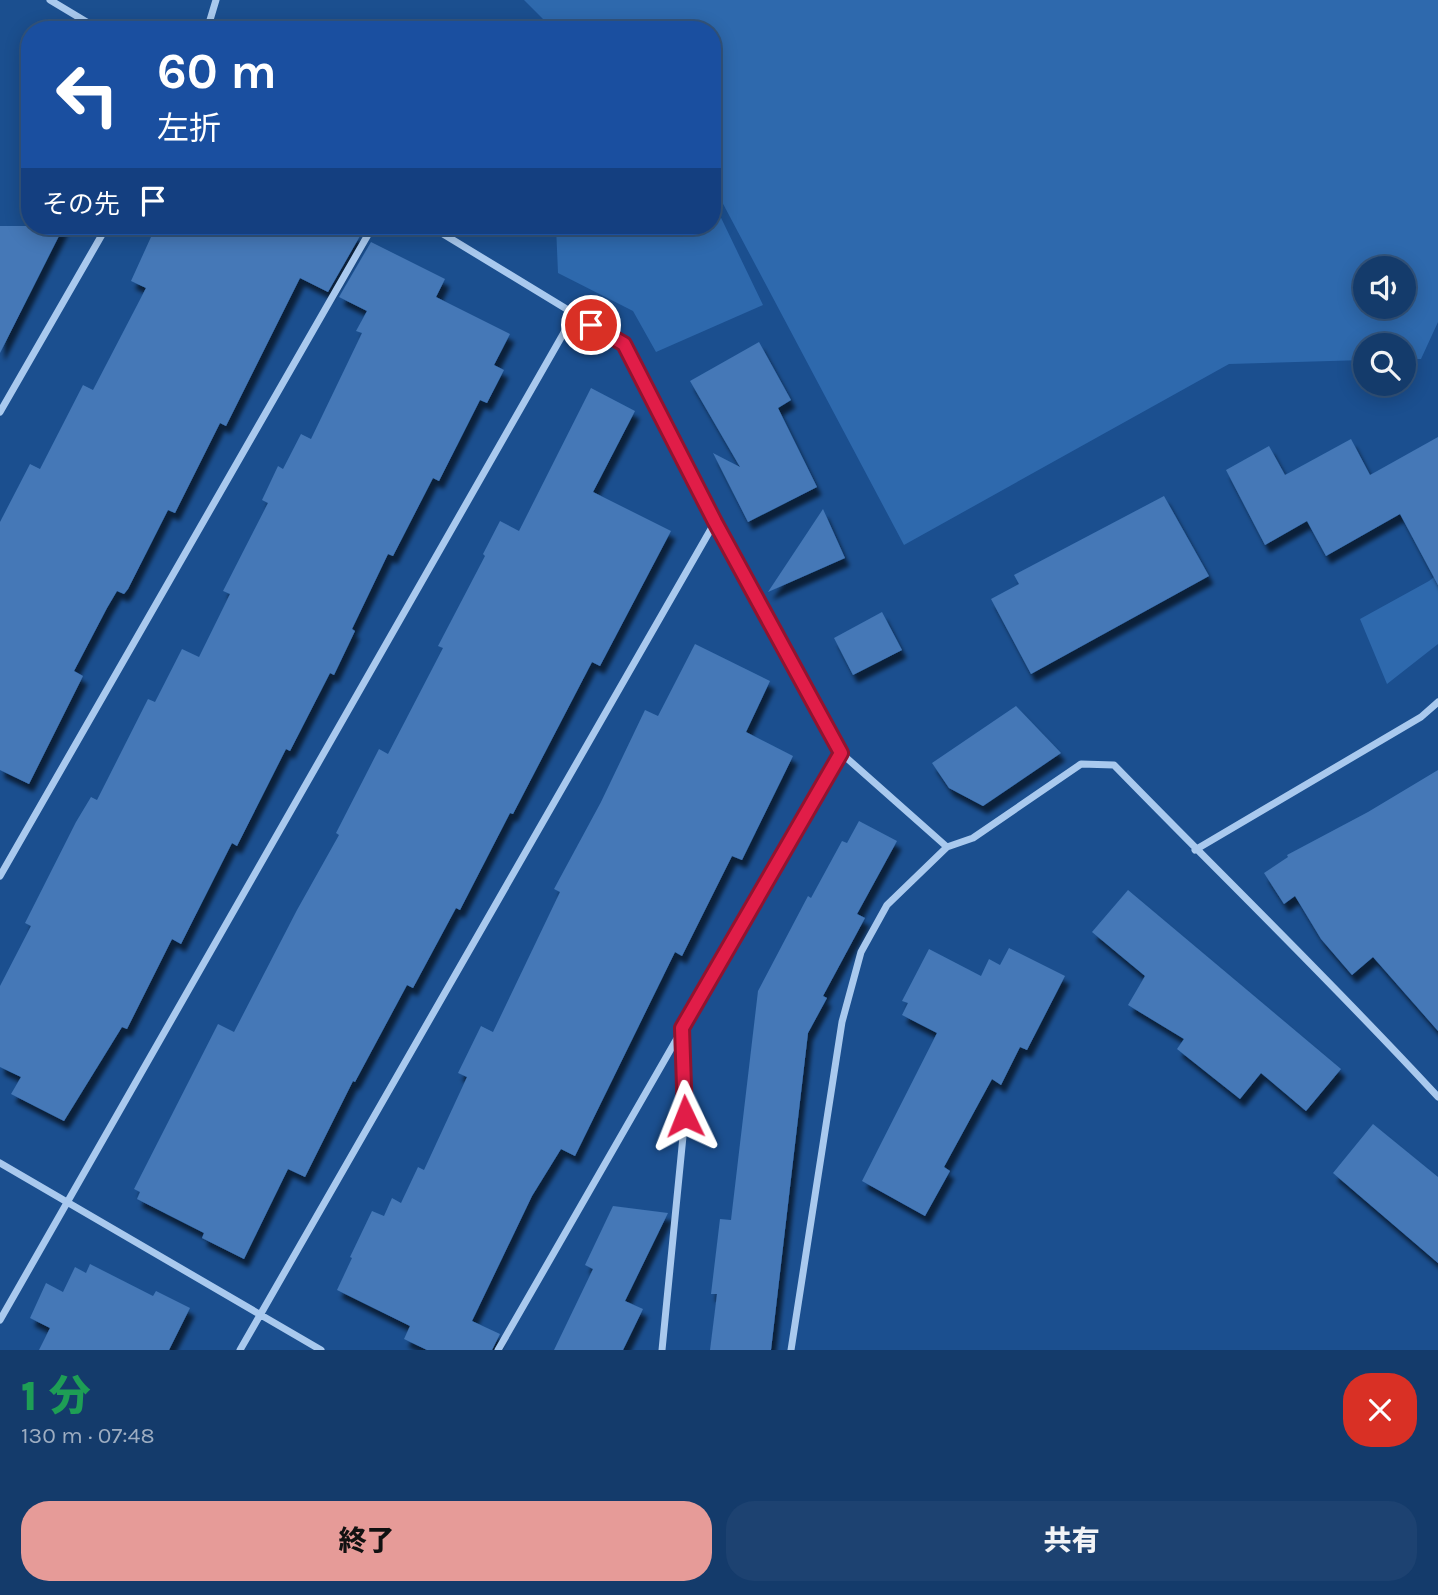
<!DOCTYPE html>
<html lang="ja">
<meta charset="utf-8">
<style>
body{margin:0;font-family:Karla,"Noto Sans JP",sans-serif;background:#1d4271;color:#f1f3f6;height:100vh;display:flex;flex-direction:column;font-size:26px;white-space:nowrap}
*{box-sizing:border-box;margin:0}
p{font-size:23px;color:#9dadc1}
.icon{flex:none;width:38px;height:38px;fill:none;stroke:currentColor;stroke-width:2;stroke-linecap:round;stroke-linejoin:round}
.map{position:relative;height:1350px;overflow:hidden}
.drawer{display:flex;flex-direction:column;background:#143b6b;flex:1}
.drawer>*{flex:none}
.banner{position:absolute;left:21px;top:21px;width:700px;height:214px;border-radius:28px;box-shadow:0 4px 18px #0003,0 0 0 2px #33557e;background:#1a4fa0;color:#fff;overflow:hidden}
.fabs{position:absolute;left:1353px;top:256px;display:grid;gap:14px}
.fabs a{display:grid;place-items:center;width:63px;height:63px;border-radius:50%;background:#143b6b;box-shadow:0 4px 18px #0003,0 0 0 2px #33557e;font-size:35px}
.pin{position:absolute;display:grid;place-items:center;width:60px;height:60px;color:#fff;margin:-30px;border:4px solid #fff;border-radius:50%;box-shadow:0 2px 7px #0007}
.me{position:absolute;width:77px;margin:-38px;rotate:358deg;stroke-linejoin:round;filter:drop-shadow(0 0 5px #0008)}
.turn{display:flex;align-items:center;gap:24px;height:147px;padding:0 21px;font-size:32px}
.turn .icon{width:91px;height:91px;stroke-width:2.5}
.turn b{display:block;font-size:49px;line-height:60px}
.then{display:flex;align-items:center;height:66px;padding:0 21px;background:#0003;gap:14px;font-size:26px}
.round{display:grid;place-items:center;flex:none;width:74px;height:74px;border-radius:28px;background:#1d4271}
.headline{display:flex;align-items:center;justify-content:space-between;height:119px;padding:0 21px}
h1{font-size:42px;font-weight:800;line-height:52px;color:#1e9e55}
.primary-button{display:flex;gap:14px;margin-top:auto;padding:14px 21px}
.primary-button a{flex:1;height:80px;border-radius:28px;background:#e69b98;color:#111;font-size:28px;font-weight:800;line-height:80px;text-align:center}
.primary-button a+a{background:#1d4271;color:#f1f3f6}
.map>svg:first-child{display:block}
.green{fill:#2e69ad;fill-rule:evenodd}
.building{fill:#4478b7;filter:url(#shadow)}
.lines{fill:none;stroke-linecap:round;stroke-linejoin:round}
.minor{stroke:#a9c9ee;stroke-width:7}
.route-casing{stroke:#92132f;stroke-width:18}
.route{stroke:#e11d48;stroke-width:12}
</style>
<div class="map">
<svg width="1438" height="1350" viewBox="0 0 1438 1350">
<defs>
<filter id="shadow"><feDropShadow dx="4.5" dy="8" stdDeviation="2" flood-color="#0009"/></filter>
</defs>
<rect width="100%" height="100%" fill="#1b4f8f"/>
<path class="green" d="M524,0H1438V322L1421,359H1404V345H1365V360L1229,364L904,545L712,183V30H554ZM1365,268H1404V306H1365Z
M712,199L763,305L656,352L633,311L558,273L556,226H712Z
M1438,574V644L1387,684L1360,619L1429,581Z"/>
<path class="building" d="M0,226H64L0,353Z
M156,226H338L360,236L328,292L300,278L226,426L220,423L175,513L168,510L128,589L124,594L117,591L107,608L74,671L83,676L29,784L0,770V522L30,464L40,469L83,385L93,390L146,288L131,281Z
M371,242L445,279L436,297L510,334L494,365L504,370L487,403L480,400L439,481L433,478L393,556L388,554L352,629L355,631L334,675L330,673L290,751L286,749L237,846L232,843L181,944L172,939L127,1029L122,1027L64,1121L11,1094L21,1077L0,1067V986L31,926L25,923L76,822L91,797L97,800L148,699L155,702L182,649L199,657L230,594L223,591L268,503L262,500L278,466L283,469L301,434L311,439L362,333L356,331L367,311L339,297Z
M759,342L791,400L778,408L817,487L748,522L713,453L740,467L690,381Z
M591,388L635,411L593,492L671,531L600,666L592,662L513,814L510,813L460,910L456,908L413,988L407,985L355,1082L353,1081L305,1177L288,1169L244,1259L202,1238L204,1233L137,1199L140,1192L134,1189L218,1024L234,1032L297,910L339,835L336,833L379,749L388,754L443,648L438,646L485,556L483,554L500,521L519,531Z
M1438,437V585L1400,514L1326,556L1307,521L1265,545L1226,470L1269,446L1285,475L1351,439L1370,475Z
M1164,496L1209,576L1031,674L991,599L1019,584L1014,575Z
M823,509L845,558L768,592Z
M882,612L902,650L853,675L834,638Z
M695,644L770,681L746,732L793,756L742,860L732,856L682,956L675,952L575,1156L561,1149L532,1196L472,1321L500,1334L492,1350H427L404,1339L410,1326L337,1290L352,1258L350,1257L372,1211L384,1216L392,1198L401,1203L418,1167L424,1170L467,1077L458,1073L481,1026L493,1032L560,892L554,889L601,802L645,710L658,716Z
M1016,706L1061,753L983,806L949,788L932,763Z
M1438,770V1031L1373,957L1352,975L1321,939L1295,896L1284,904L1264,873L1288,857L1287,855L1368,812Z
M859,821L897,841L857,914L865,918L823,996L827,998L808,1033L771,1350H710L717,1294H711L720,1219L731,1220L758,991L808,896L811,898L842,841L847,843Z
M1128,890L1341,1069L1306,1111L1261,1073L1240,1099L1177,1049L1184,1039L1128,1005L1145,976L1092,932Z
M1009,948L1065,976L1027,1050L1020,1047L1001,1085L992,1079L944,1167L950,1171L925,1216L862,1181L937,1033L902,1015L908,1003L902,1001L929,949L981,976L989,959L1000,965Z
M1373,1124L1438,1177V1263L1333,1173Z
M613,1206L668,1213L625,1301L643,1309L623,1350H554L593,1269L585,1265Z
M90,1264L153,1296L156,1291L190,1308L169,1350H39L50,1328L30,1318L46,1283L63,1292L75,1267L86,1273Z"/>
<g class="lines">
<path class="minor" d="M50,0L100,30
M207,30L216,0
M430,226L624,344L715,522L841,753L947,847
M0,412L107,226
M1195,850L1421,717L1438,702
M0,876L373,226
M0,1163L321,1350
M0,1320L574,315
M240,1350L715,522
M498,1350L841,753
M662,1350L685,1116L682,1030
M791,1350L842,1022L861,952L887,905L947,847L973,838L1081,764L1114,765C1222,876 1333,983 1438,1097"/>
</g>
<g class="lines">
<g class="route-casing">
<path id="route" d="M591,325L624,344L715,522L841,753L682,1028L685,1116"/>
</g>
<use href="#route" class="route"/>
</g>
</svg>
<div class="fabs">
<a><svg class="icon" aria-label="sound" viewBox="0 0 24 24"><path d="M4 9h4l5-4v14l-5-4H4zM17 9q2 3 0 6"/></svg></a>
<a><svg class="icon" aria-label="search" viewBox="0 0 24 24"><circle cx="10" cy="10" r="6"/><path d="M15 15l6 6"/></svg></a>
</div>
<div class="pin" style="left:591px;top:325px;background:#d93025"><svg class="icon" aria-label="arrive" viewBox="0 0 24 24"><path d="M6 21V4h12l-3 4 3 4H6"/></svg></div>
<svg class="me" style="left:685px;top:1116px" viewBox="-20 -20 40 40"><path d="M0-17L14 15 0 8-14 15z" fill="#e11d48" stroke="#fff" stroke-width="4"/></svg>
<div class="banner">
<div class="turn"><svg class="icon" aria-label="left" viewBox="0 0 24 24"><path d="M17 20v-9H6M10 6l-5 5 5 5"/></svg><div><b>60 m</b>左折</div></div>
<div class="then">その先<svg class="icon" aria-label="arrive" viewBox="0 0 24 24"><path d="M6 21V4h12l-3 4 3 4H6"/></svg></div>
</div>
</div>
<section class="drawer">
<div class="headline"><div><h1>1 分</h1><p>130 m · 07:48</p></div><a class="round" style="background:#d93025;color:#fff"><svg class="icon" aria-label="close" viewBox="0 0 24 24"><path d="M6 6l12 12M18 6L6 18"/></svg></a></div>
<div class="primary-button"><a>終了</a><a>共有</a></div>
</section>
